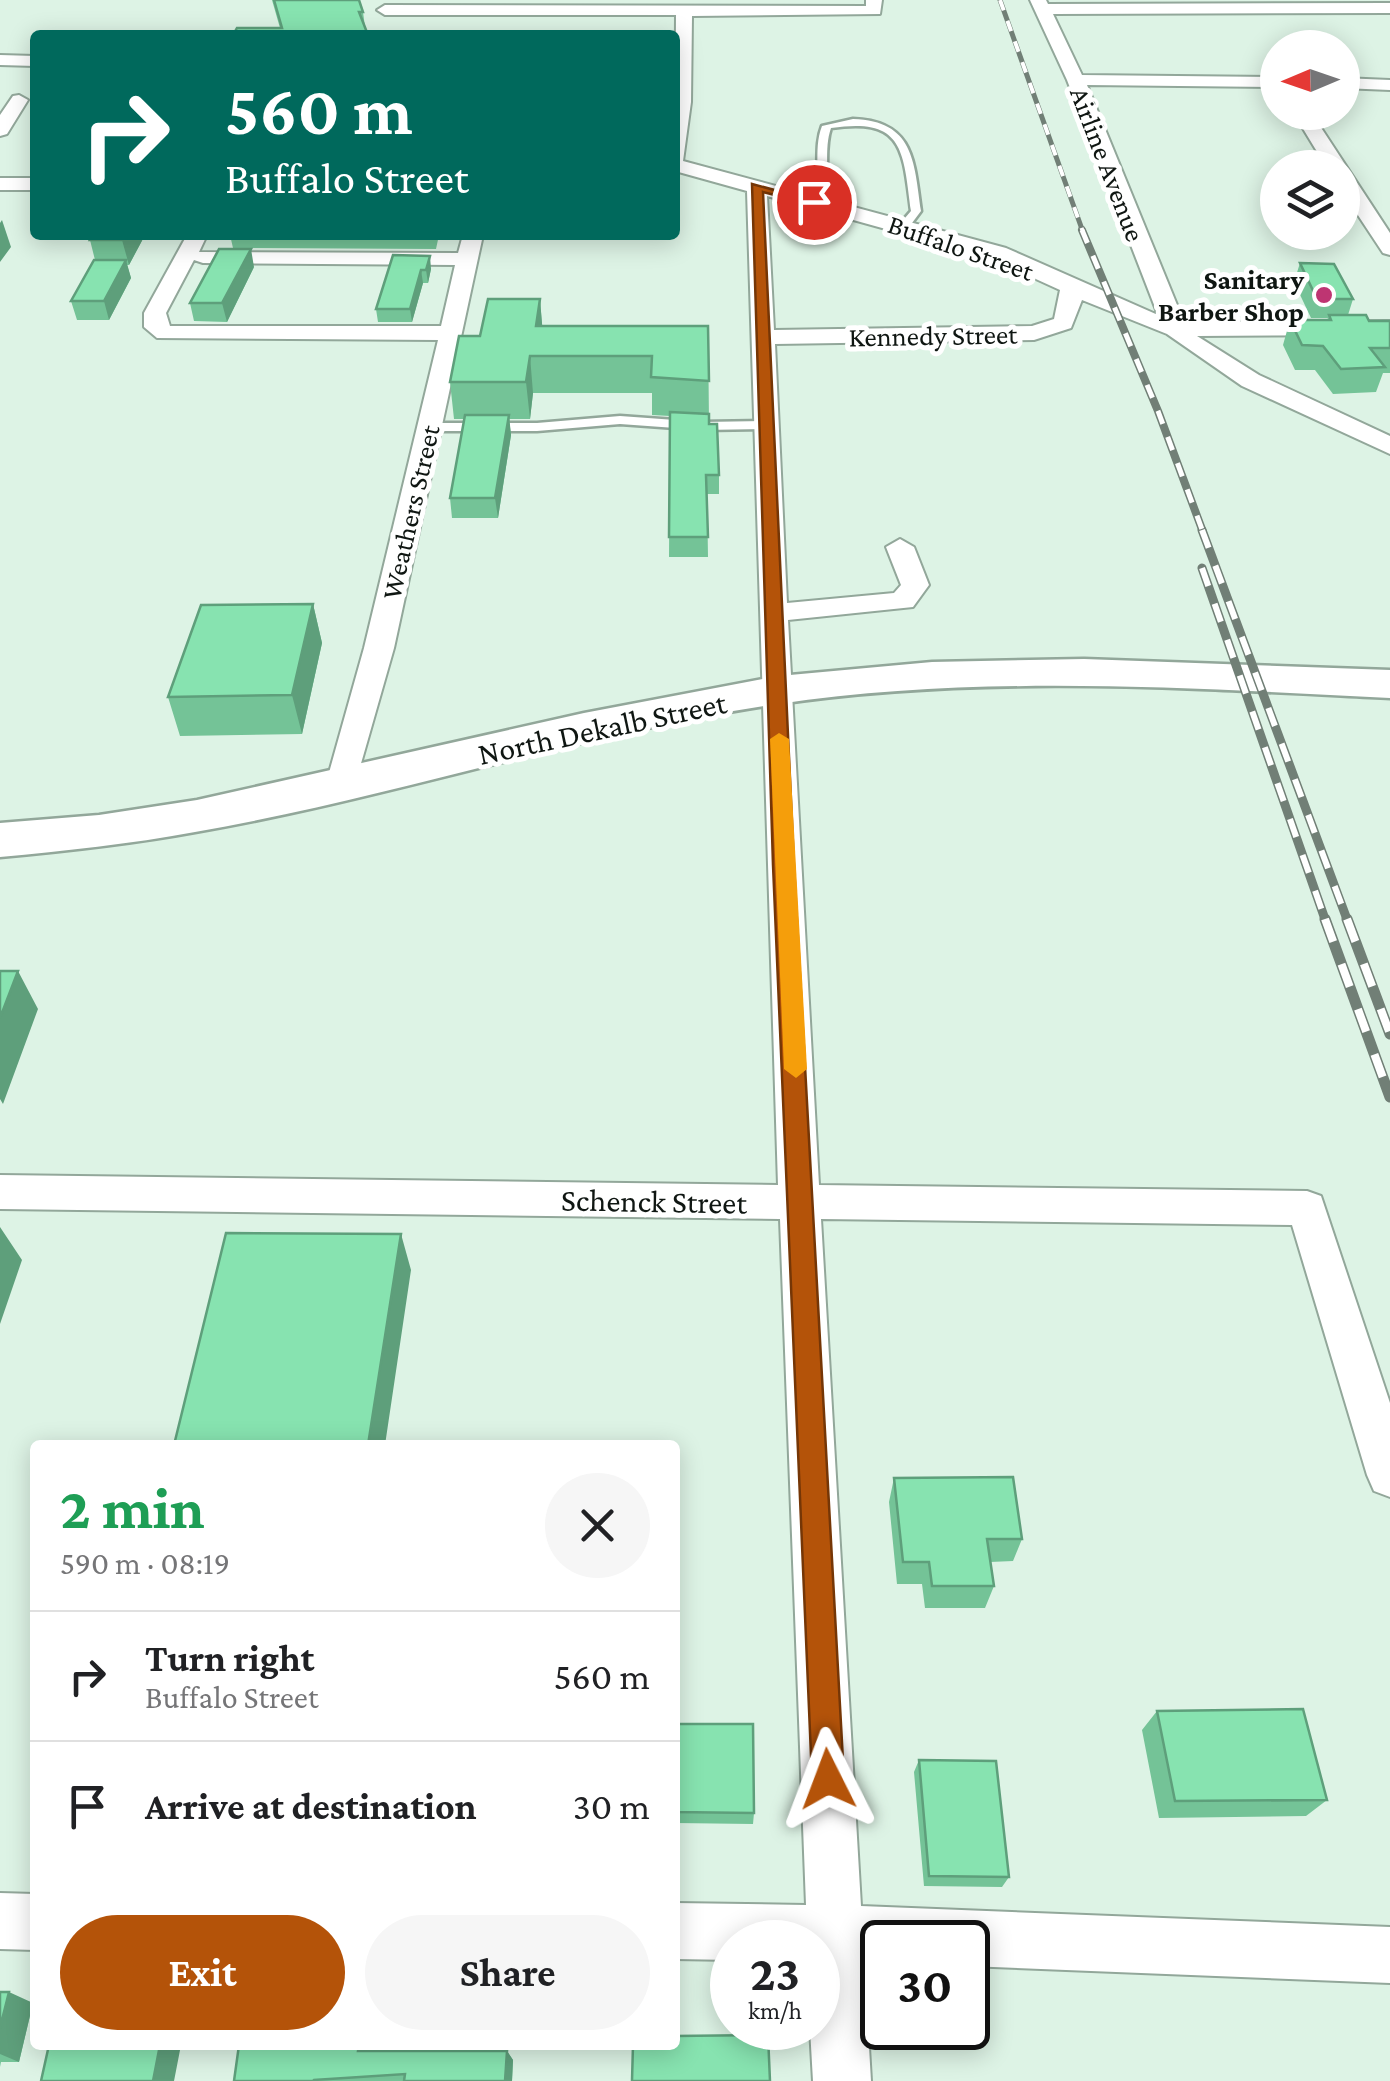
<!DOCTYPE html>
<meta charset="utf-8">
<style>
body{margin:0;font-family:"Crimson Pro",serif;background:#f6f6f6;color:#202124;height:100vh;display:flex;flex-direction:column;font-size:38px;white-space:nowrap}
*{box-sizing:border-box;margin:0}
p{font-size:32px;color:#757577}
.icon{flex:none;width:55px;height:55px;fill:none;stroke:currentColor;stroke-width:2;stroke-linecap:round;stroke-linejoin:round}
.map{position:relative;flex:1;overflow:hidden}
.drawer{position:absolute;left:30px;top:1440px;width:650px;height:610px;display:flex;flex-direction:column;background:#fff;border-radius:10px;box-shadow:0 5px 25px #0003}
.drawer>*{flex:none}
.guide{position:absolute;left:30px;top:30px;width:650px;height:210px;border-radius:10px;box-shadow:0 5px 25px #0003;background:#00695c;color:#fff;overflow:hidden}
.needle{width:65px;rotate:268deg}
.fabs{position:absolute;left:1260px;top:30px;display:grid;gap:20px}
.fabs a{display:grid;place-items:center;width:100px;height:100px;border-radius:50%;background:#fff;box-shadow:0 5px 25px #0003;font-size:50px}
.speed{position:absolute;left:710px;top:1920px;display:flex;gap:20px;font-size:50px;font-weight:700;text-align:center}
.speed>*{display:grid;place-content:center;width:130px;height:130px;border-radius:50%;background:#fff;box-shadow:0 5px 25px #0003;line-height:1}
.speed small{font-size:25px;font-weight:400}
.speed .limit{border:5px solid #111;border-radius:15px;background:#fff;color:#111}
.pin{position:absolute;display:grid;place-items:center;width:85px;height:85px;color:#fff;margin:-42px;border:5px solid #fff;border-radius:50%;box-shadow:0 2px 10px #0007}
.me{position:absolute;width:110px;margin:-55px;rotate:357deg;stroke-linejoin:round;filter:drop-shadow(0 0 8px #0008)}
.turn{display:flex;align-items:center;gap:35px;height:210px;padding:0 30px;font-size:45px}
.turn .icon{width:130px;height:130px;stroke-width:2.5}
.turn b{display:block;font-size:70px;line-height:85px}
.round{display:grid;place-items:center;flex:none;width:105px;height:105px;border-radius:52px;background:#f6f6f6}
.headline{display:flex;align-items:center;justify-content:space-between;height:170px;padding:0 30px}
h1{font-size:60px;font-weight:700;line-height:75px;color:#1e9e55}
.cta{display:flex;gap:20px;margin-top:auto;padding:20px 30px}
.cta a{flex:1;height:115px;border-radius:60px;background:#b45309;color:#fff;font-size:40px;font-weight:700;line-height:115px;text-align:center}
.cta a+a{background:#f6f6f6;color:#202124}
ul{padding:0;list-style:none}
li{display:flex;align-items:center;gap:30px;height:130px;padding:0 30px;border-top:2px solid #e0e0e0}
li div{flex:1}
li b{display:block;font-size:38px}
li em{font-style:normal}
.map>svg:first-child{display:block}
.lines{fill:none;stroke-linecap:round;stroke-linejoin:round}
.service-casing{stroke:#92a79a;stroke-width:5}
.minor-casing{stroke:#92a79a;stroke-width:4}
.secondary-casing{stroke:#92a79a;stroke-width:5}
.service{fill:#fff;fill-rule:evenodd}
.minor{fill:#fff;fill-rule:evenodd}
.secondary{fill:#fff;fill-rule:evenodd}
.rail-far3-casing{stroke:#717f76;stroke-width:5}
.rail-far2-casing{stroke:#717f76;stroke-width:8}
.rail-far1-casing{stroke:#717f76;stroke-width:9}
.rail-casing{stroke:#717f76;stroke-width:11}
.rail-far3{stroke:#fff;stroke-width:4;stroke-dasharray:11;stroke-linecap:butt}
.rail-far2{stroke:#fff;stroke-width:5;stroke-dasharray:14;stroke-linecap:butt}
.rail-far1{stroke:#fff;stroke-width:6;stroke-dasharray:19;stroke-linecap:butt}
.rail{stroke:#fff;stroke-width:8;stroke-dasharray:24;stroke-linecap:butt}
.wall{fill:#74c397}
.shaded-wall{fill:#5e9f7b}
.building{fill:#87e3b0;stroke:#5e9f7b;stroke-width:2.5}
.route{fill:#b45309;stroke:#753606;stroke-width:2.5}
.slow{fill:#f59e0b}
.poi-dot{fill:#be3572;stroke:#fff;stroke-width:4}
.labels{text-anchor:middle;stroke-width:10;stroke-linejoin:round;paint-order:stroke}
.far-street-label{font-size:28px;fill:#0f1612;stroke:#fff}
.far-poi-label{font-size:28px;font-weight:bold;fill:#0f1612;stroke:#fff;text-anchor:end}
.street-label{font-size:32px;fill:#0f1612;stroke:#fff}
</style>
<div class="map">
<svg width="1390" height="2081" viewBox="0 0 1390 2081">
<rect width="100%" height="100%" fill="#ddf3e5"/>
<g class="lines">
<g class="service-casing">
<path id="service" d="M853,119C914,121 914,161 921,211L909,227L899,225L911,211C903,150 904,117 831,128C822,154 834,179 818,203L809,201C824,177 812,151 822,126Z
M620,416L703,422L767,421L774,425L767,429L703,430L620,424L537,431H429L422,427L429,423H537Z"/>
</g>
<g class="minor-casing">
<path id="minor" d="M866,0H882L880,14L692,16L691,102L683,161L1006,248L1158,315L1067,80L1030,0H1046L1048,4L1390,3V13L1053,14L1082,75L1278,77V87L1087,85L1184,322L1390,321V335L1197,336L1259,375L1390,436V454L1242,386L1167,334L1082,300L1071,328L1034,340L775,344L787,603L894,593L901,585L886,547L900,539L914,547L929,585L913,607L788,620L819,1185L1307,1191L1321,1196L1390,1403V1497L1374,1491L1367,1475L1292,1225L821,1219L861,1906L1390,1927V1983L968,1966V1942H882V1963L864,1962L871,2081H813L810,2028H818V1942H732V1960L675,1959V1903L806,1905L780,1219L0,1209V1175L778,1185L747,191L675,171L676,15H385L377,10L385,5L866,6ZM767,196L990,258L1060,290L1054,319L1032,326L774,330Z
M0,55L35,56V66L0,65Z
M1342,78L1390,80V90L1342,88Z
M19,95L28,100L7,134L0,136V115L13,96Z
M1311,121L1318,123L1390,233V255L1383,253L1342,191V168H1327L1302,127Z
M0,178H35V190H0Z
M187,235H207L199,252L458,253L463,235H483L394,648L352,795L341,798L330,795L325,787L364,648L438,340L157,338L144,327V313ZM194,260L203,263L455,265L441,326H170L166,313Z
M0,1893L35,1894V1950L0,1949Z"/>
</g>
<g class="secondary-casing">
<path id="secondary" d="M1084,659L1390,670V698C1187,688 981,674 778,704C581,733 391,798 195,832C130,844 65,851 0,857V823L99,815L197,800L584,713L779,676L932,662Z"/>
</g>
<use href="#service" class="service"/>
<use href="#minor" class="minor"/>
<use href="#secondary" class="secondary"/>
<g class="rail-far3-casing">
<path id="rail-far3" d="M1000,0L1083,232"/>
</g>
<g class="rail-far2-casing">
<path id="rail-far2" d="M1082,230L1158,411L1203,532"/>
</g>
<g class="rail-far1-casing">
<path id="rail-far1" d="M1202,530L1348,922
M1202,568L1326,922"/>
</g>
<g class="rail-casing">
<path id="rail" d="M1325,919L1390,1097
M1347,919L1390,1034"/>
</g>
<use href="#rail-far3" class="rail-far3"/>
<use href="#rail-far2" class="rail-far2"/>
<use href="#rail-far1" class="rail-far1"/>
<use href="#rail" class="rail"/>
</g>
<path class="wall" d="M272,0H359L363,12L365,27L280,28Z
M145,235L129,265H127L131,278L109,320H77L71,301L95,260L90,240Z
M230,235H439L436,249L233,248Z
M393,255L431,269L428,283H423L412,322H378L376,309Z
M1300,263L1353,299L1348,315L1369,321H1390V373H1383L1376,392L1333,394L1315,370H1295L1283,345L1290,320H1327L1328,318H1311L1294,282Z
M254,267L227,322L194,321L190,303Z
M540,299L542,326H708L709,424L719,475V494H707L708,557H669L670,416L652,415V393H533L530,419H509L511,435L498,518H452L450,498L465,419H454L450,382L480,336Z
M313,604L322,643L302,734L180,736L168,697Z
M894,1478L1022,1539L1013,1561L990,1562L994,1586L985,1608H925L922,1584H897L889,1502Z
M1157,1711L1327,1800L1306,1816L1159,1818L1142,1730Z
M676,1724L754,1813L753,1824L675,1823Z
M919,1760L1009,1877L1002,1887L924,1886L914,1772Z
M0,1992L33,2003L19,2062H1L0,2067Z
M239,2045H370L369,2051H507L513,2060L512,2081H234Z"/>
<path class="shaded-wall" d="M2,220L11,247L0,262V223Z
M125,235H145L129,265L122,240Z
M251,249L254,267L227,322L222,303Z
M430,256L431,269L428,283L426,270Z
M126,260L131,278L109,320L104,301Z
M421,270L423,283L412,322L410,309Z
M540,299L543,335L536,326Z
M530,356L533,393L530,419L526,382Z
M509,415L511,435L498,518L495,498Z
M313,604L322,643L302,734L292,695Z
M18,971L38,1009L3,1104L0,1099V1018Z
M0,1227L22,1260L0,1324Z
M401,1234L411,1270L385,1445H368Z
M9,1992L33,2003L19,2062L0,2054V2028Z
M160,2045H181L174,2081H153Z
M359,2045H370L368,2059L358,2051Z
M507,2051L513,2060L512,2081H505Z"/>
<path class="building" d="M274,0H359L363,12H359L368,35H233L237,28H282Z
M93,235H125L122,240H90Z
M219,249H251L222,303H190Z
M393,255L430,256L426,270H421L410,309H376Z
M94,260H126L104,301H71Z
M1300,263L1334,264L1353,299H1317Z
M488,299H540L536,326H708L709,381L651,377L652,356H530L526,382H450L459,336H480Z
M1329,315H1366L1369,321H1390V348H1370L1385,367L1341,369L1323,346L1302,345L1290,320H1331Z
M670,412L709,414V424H717L719,475H706L708,537H669Z
M465,415H509L495,498H450Z
M313,604L292,695L168,697L201,605Z
M0,971H18L0,1018Z
M226,1233L401,1234L368,1445H174Z
M1013,1477L1022,1539H987L994,1586H932L929,1562H903L894,1478Z
M1303,1709L1327,1800L1175,1801L1157,1711Z
M676,1724H753L754,1813L675,1812Z
M919,1760L996,1761L1009,1877L929,1876Z
M0,1992H9L0,2028Z
M768,2035L770,2081H632L633,2045H675V2036Z
M49,2045H160L153,2081H41Z
M239,2045H359L358,2051H507L505,2081H404L405,2074L314,2080L313,2081H234Z"/>
<path class="route" d="M752,184L820,202L814,205L763,192L794,865L844,1779L839,1791L828,1795L817,1791L812,1779L773,865Z"/>
<path class="slow" d="M779,733L789,739L807,1069L796,1078L784,1069L770,739Z"/>
<circle class="poi-dot" cx="1324" cy="295" r="10"/>
<g class="labels">
<g class="far-street-label">
<text transform="translate(1108 164) rotate(69)" y="10">Airline Avenue</text>
<text transform="translate(961 247) rotate(19)" y="10">Buffalo Street</text>
<text transform="translate(933 335) rotate(-1)" y="10">Kennedy Street</text>
<text transform="translate(410 512) rotate(-77)" y="10">Weathers Street</text>
</g>
<g class="far-poi-label">
<text x="1304" y="289">Sanitary<tspan x="1304" dy="32">Barber Shop</tspan></text>
</g>
<g class="street-label">
<text transform="translate(602 728) rotate(-12)" y="11">North Dekalb Street</text>
<text transform="translate(654 1201) rotate(1)" y="11">Schenck Street</text>
</g>
</g>
</svg>
<div class="fabs">
<a><svg class="needle" viewBox="-14 -14 28 28"><path d="M0-13l5 13h-10z" fill="#e53935"/><path d="M0 13l5-13h-10z" fill="#757577"/></svg></a>
<a><svg class="icon" aria-label="layers" viewBox="0 0 24 24"><path d="M12 4l9 5-9 5-9-5zM3 14l9 5 9-5"/></svg></a>
</div>
<div class="speed"><div>23<small>km/h</small></div><div class="limit">30</div></div>
<div class="pin" style="left:814px;top:202px;background:#d93025"><svg class="icon" aria-label="arrive" viewBox="0 0 24 24"><path d="M6 21V4h12l-3 4 3 4H6"/></svg></div>
<svg class="me" style="left:828px;top:1779px" viewBox="-20 -20 40 40"><path d="M0-17L14 15 0 8-14 15z" fill="#b45309" stroke="#fff" stroke-width="4"/></svg>
<div class="guide">
<div class="turn"><svg class="icon" aria-label="right" viewBox="0 0 24 24"><path d="M7 20v-9h11M14 6l5 5-5 5"/></svg><div><b>560 m</b>Buffalo Street</div></div>
</div>
<section class="drawer">
<div class="headline"><div><h1>2 min</h1><p>590 m · 08:19</p></div><a class="round"><svg class="icon" aria-label="close" viewBox="0 0 24 24"><path d="M6 6l12 12M18 6L6 18"/></svg></a></div>
<ul>
<li><svg class="icon" aria-label="right" viewBox="0 0 24 24"><path d="M7 20v-9h11M14 6l5 5-5 5"/></svg><div><b>Turn right</b><p>Buffalo Street</p></div><em>560 m</em></li>
<li><svg class="icon" aria-label="arrive" viewBox="0 0 24 24"><path d="M6 21V4h12l-3 4 3 4H6"/></svg><div><b>Arrive at destination</b></div><em>30 m</em></li>
</ul>
<div class="cta"><a>Exit</a><a>Share</a></div>
</section>
</div>
